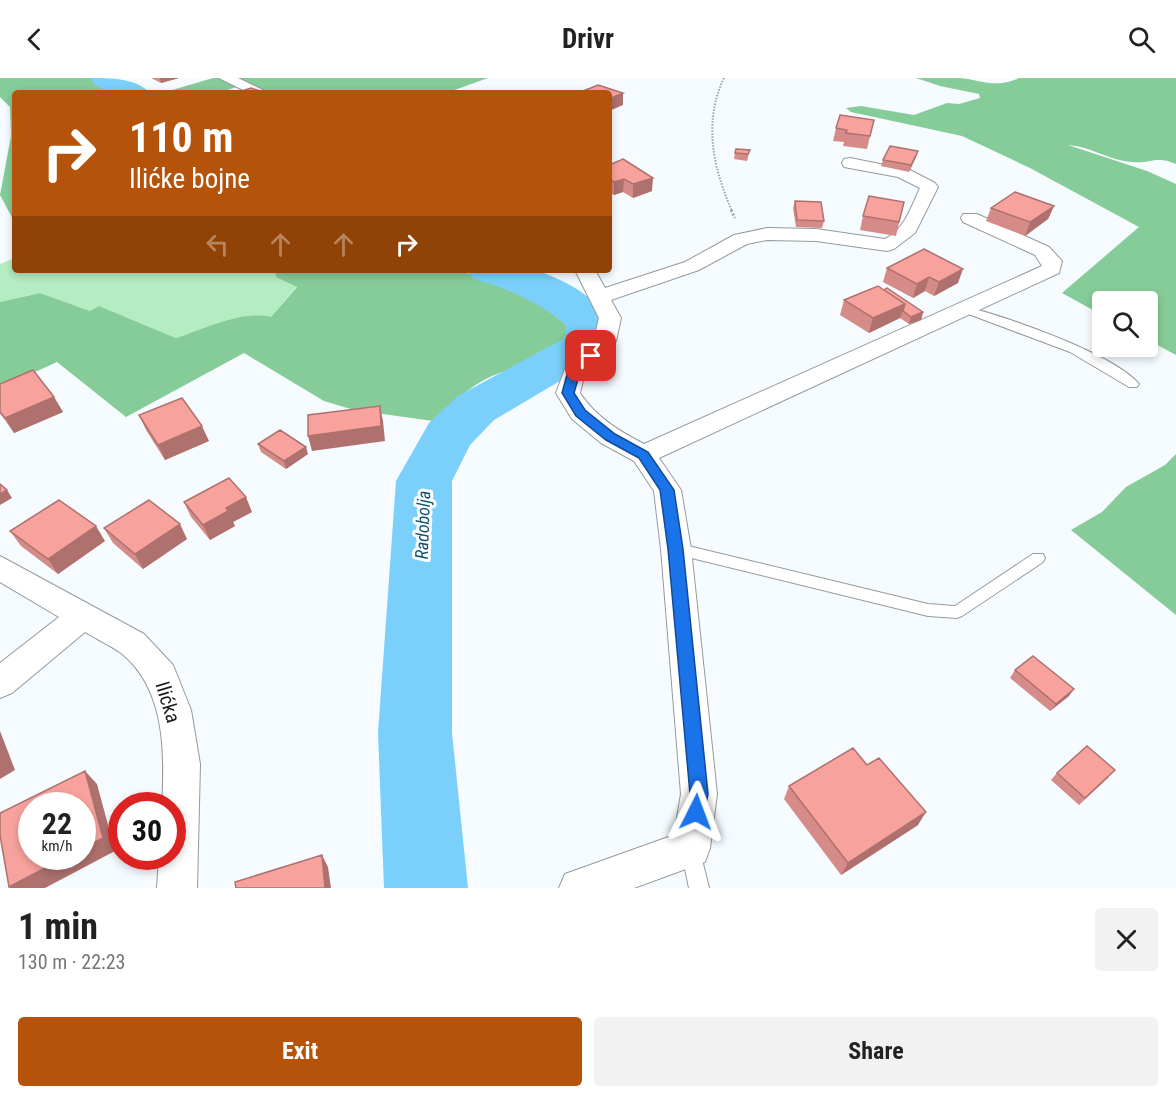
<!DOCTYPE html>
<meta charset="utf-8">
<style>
body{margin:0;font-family:"Roboto Condensed",sans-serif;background:#f2f2f2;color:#222;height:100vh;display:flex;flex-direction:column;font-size:22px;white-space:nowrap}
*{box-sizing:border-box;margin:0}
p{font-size:20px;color:#767676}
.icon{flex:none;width:33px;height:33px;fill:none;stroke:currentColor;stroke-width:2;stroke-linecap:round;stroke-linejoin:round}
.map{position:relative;height:810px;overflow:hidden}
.details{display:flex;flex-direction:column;background:#fff;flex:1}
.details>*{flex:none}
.banner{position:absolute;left:12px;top:12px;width:600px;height:183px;border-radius:6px;box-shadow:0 3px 9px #0003;background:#b45309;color:#fff;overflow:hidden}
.fabs{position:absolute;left:1092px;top:213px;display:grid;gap:12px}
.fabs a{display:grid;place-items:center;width:66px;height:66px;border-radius:6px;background:#fff;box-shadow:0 3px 9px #0003;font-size:30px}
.speed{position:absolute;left:18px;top:714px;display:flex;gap:12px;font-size:30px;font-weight:700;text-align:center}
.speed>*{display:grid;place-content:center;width:78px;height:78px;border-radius:50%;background:#fff;box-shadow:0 3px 9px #0003;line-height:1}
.speed small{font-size:15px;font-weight:400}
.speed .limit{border:9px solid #d22;background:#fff;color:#111}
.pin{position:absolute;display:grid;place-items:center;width:51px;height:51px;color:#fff;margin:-26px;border-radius:12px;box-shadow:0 3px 9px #0006}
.me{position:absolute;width:66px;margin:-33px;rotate:3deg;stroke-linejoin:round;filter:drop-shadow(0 0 4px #0008)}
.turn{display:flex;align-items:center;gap:21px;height:126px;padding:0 18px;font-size:27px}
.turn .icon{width:78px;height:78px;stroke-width:2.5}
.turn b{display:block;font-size:42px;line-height:51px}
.lanes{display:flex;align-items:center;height:57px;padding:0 18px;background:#0003;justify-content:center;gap:30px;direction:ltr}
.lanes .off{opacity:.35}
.round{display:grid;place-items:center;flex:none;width:63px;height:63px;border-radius:6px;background:#f2f2f2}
.head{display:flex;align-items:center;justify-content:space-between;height:102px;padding:0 18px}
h1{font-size:36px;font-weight:700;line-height:45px}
.action{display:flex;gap:12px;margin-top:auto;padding:12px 18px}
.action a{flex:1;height:69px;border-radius:6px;background:#b45309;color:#fff;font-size:24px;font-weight:700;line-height:69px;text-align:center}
.action a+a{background:#f2f2f2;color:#222}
header{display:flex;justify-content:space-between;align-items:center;height:78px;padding:0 18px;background:#fff;font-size:27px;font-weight:700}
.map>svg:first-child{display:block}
.green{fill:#b4edc2}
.forest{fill:#85cc98}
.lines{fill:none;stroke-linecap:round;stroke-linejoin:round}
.river{fill:#7ad0fb;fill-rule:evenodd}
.lane-casing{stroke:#959a9d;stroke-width:2}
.street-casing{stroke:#959a9d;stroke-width:2}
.path-far1{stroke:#9fa3a7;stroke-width:2;stroke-dasharray:1.5 1.5;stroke-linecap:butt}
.path{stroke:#9fa3a7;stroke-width:3;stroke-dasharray:2 2;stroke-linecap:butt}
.lane{fill:#fff;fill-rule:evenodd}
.street{fill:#fff;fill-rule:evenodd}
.wall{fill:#d58b87}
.shaded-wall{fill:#ae716e}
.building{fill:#f8a29d;stroke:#ae716e;stroke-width:1.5}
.route{fill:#1a73e8;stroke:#114b97;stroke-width:1.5}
.labels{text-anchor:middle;stroke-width:6;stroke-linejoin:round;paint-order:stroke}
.water-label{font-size:18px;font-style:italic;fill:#0f5572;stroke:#fff}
.near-street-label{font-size:20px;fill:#191b1d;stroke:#fff}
</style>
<header><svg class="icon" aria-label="back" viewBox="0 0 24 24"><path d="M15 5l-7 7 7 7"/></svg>Drivr<svg class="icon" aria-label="search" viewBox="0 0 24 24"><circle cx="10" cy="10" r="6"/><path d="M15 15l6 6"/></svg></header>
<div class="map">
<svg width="1176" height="810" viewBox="0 0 1176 810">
<rect width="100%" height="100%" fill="#f5fbff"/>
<path class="green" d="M15,180V192H275L276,199L297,208L271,239L176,260L99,228L90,233L40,215L0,224V186Z"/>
<path class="forest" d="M0,0H93L124,15H15V145L0,117L11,58L10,29L0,19Z
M213,0H488L446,15H262L242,7L219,15H162Z
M916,0C930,0 945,0 959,0C982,2 995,11 1019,0H1176V86C1156,77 1151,86 1131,84C1109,82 1089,68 1068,67L1147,93L1176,106V277L1148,262V224H1102V237L1062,215L1139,149L1030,90L962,58L851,34L846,30L861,28L914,37L947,25L959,26L980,20L979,16L940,8Z
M275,192H457L511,209L568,242L577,250L576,257C556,284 512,287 484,302C464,313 450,328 433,343L354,332L324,323L244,275L126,339L57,284L0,310V224L40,215L90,233L99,228L176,260C205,251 241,232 271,239L297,209L276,199Z
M1176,376V537L1071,452L1102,434L1126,409L1165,387Z"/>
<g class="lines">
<path class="river" d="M90,0C111,0 136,0 150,15C128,15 103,20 90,0Z
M467,192H536C568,204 606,222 614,257L597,281L494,342L470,367L452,403V655L468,810H384L378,655L396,403L429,345L458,318L563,261L566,256L565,246C537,223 507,210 473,201Z"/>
<g class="lane-casing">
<path id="lane" d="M967,229C1007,239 1114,276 1139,306L1137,309H1129L1070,274L963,234V230Z
M676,465L928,526L955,528L1033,476H1043L1045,480L1043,484L962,538L957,540L928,538L671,475L669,471L671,467Z
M691,762L698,765L709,810H689L681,772L684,765Z"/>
</g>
<g class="street-casing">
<path id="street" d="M219,0H238L269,15H249Z
M850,80L910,92L935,105L938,109L915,155L894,171L887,173L816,163L767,162L747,166L699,192L611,222L621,240L616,263L585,295L580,315C596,339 619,353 644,366L1042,188L1035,177L963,144L961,140L963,136H977L1049,169L1062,183L1059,195L659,380L681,412L691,471L717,716L710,770L705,784L634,810H559L565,796L674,757L681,716L661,471L654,413L634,383L601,365L572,341L556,315L566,288L594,261L599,240L575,192H595L605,210L685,184L734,157L767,150L816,151L885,161C905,151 911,129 920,110L898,99L844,89L842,85L844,81Z
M0,478L144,556L173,587L191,632L200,686L197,810H157L159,778H172V728H162C165,676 166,611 121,575C110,567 96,561 85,554L12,615L0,620V585L59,539L0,504Z"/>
</g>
<path class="path-far1" d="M724,0C703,44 713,90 732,133"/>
<path class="path" d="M731,132L735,140"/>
<use href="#lane" class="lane"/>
<use href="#street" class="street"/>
</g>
<path class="wall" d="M151,0H179L161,5Z
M874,42L867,71L843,68L844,64L833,63L836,50Z
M750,72L747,83L734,81L735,75Z
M916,79L909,94L881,88L883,82Z
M609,87L652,113L633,120L623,114L614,117L609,114Z
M795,123L824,143L822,150L796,149L793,130Z
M904,124L896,158L860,152L863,138Z
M1054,128L1048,141L1025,158L986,143L991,130Z
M887,190L958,205L934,218L925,213L913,220L883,204Z
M844,222L923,234L921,242L909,246L900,240L869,255L840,237Z
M0,306L54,319L63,334L14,355L0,335Z
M139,337L209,363L165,382L146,352Z
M258,366L308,376L286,391L261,374Z
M184,424L252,434L233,444L235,448L210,462L191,439Z
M104,450L187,461L143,491L113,465Z
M10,453L105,463L58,496L21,468Z
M1015,592L1069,618L1050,633L1010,600Z
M1057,695L1109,699L1079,727L1051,702Z
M789,708L918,747L841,797L784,721Z"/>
<path class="shaded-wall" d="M160,0H179L161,5Z
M623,15V27L609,33V21Z
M918,73L916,79L909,94L911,87Z
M653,100L652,113L633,120V106Z
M624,101L623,114L614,117V104Z
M1054,128L1048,141L1025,158L1030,144Z
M963,191L958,205L934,218L939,204Z
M929,199L925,213L913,220L917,206Z
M905,226L900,240L869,255L873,240Z
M923,234L921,242L909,246L911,239Z
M54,319L63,334L14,355L5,340Z
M380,328L383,343L385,363L312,373L308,358Z
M202,348L209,363L165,382L158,367Z
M306,369L308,376L286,391L284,383Z
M7,412L12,420L0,427V416Z
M246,419L252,434L233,444L235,448L210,462L203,447L226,430Z
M180,446L187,461L143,491L135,476Z
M96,448L105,463L58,496L48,481Z
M1074,611L1069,618L1050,633L1056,626Z
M0,653L15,692L0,701Z
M85,693L97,706L115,773L45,810H10L9,809L68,778H82Z
M926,734L918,747L841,797L848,785Z
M322,777L328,789L331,810H325Z"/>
<path class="building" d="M598,7L623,15L609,21V15H578Z
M251,10L266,15H236Z
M840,37L874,42L870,58L846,55L847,52L836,50Z
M890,68L918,73L911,87L883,82Z
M736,71L750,72L748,76L735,75Z
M623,81L653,100L633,106L624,101L614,104L609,100V87Z
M1015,114L1054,128L1030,144L991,130Z
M869,118L904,124L899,144L863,138Z
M795,123L821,124L824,143L797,142Z
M924,171L963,191L939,204L929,199L917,206L887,190Z
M878,208L905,226L873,240L844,222Z
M887,210L923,234L911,239L903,233L905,226L884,212Z
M33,292L54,319L5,340L0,334V306Z
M182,320L202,348L158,367L139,337Z
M380,328L381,348L308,358V337Z
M280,352L306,369L284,383L258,366Z
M229,400L246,419L226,430L228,433L203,447L184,424Z
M0,406L7,412L0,416Z
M59,422L96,448L48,481L10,453Z
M149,422L180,446L135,476L104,450Z
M1033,578L1074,611L1056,626L1015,592Z
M1087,668L1115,692L1085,720L1057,695Z
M853,670L867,687L879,680L926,734L848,785L789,708Z
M85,693L103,760L82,771V728H32V778H68L9,809L0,757V735Z
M322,777L325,810H236L235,804Z"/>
<path class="route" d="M587,275L597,278L580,294L574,315L585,332L615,356L648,374L674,412L683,471L708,716L703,740L696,743L689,740L687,734L690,716L668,471L660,412L639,380L606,362L576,338L562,315L568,293Z"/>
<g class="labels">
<g class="water-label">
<text transform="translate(423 447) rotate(-88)" y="6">Radobolja</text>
</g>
<g class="near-street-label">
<text transform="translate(168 624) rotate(73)" y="7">Ilićka</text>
</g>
</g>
</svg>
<div class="fabs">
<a><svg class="icon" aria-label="search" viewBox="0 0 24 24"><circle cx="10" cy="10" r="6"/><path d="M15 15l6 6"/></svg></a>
</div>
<div class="speed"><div>22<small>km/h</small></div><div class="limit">30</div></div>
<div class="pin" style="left:591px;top:278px;background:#d93025"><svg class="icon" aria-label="arrive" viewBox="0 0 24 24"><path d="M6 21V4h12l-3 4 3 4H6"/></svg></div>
<svg class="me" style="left:696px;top:734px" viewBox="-20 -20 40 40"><path d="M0-17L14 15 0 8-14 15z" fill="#1a73e8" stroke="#fff" stroke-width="4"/></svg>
<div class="banner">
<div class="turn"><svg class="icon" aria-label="right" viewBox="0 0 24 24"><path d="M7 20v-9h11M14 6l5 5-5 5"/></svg><div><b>110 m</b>Ilićke bojne</div></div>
<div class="lanes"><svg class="icon off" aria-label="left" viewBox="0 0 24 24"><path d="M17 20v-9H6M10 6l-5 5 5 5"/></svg><svg class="icon off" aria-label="ahead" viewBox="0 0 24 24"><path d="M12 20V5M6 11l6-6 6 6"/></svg><svg class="icon off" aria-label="ahead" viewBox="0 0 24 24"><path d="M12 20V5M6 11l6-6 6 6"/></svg><svg class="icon" aria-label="right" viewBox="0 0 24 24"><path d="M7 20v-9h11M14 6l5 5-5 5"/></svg></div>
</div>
</div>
<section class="details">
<div class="head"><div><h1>1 min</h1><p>130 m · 22:23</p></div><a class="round"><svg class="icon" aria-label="close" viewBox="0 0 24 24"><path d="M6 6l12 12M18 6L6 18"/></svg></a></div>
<div class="action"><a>Exit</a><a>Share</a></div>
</section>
